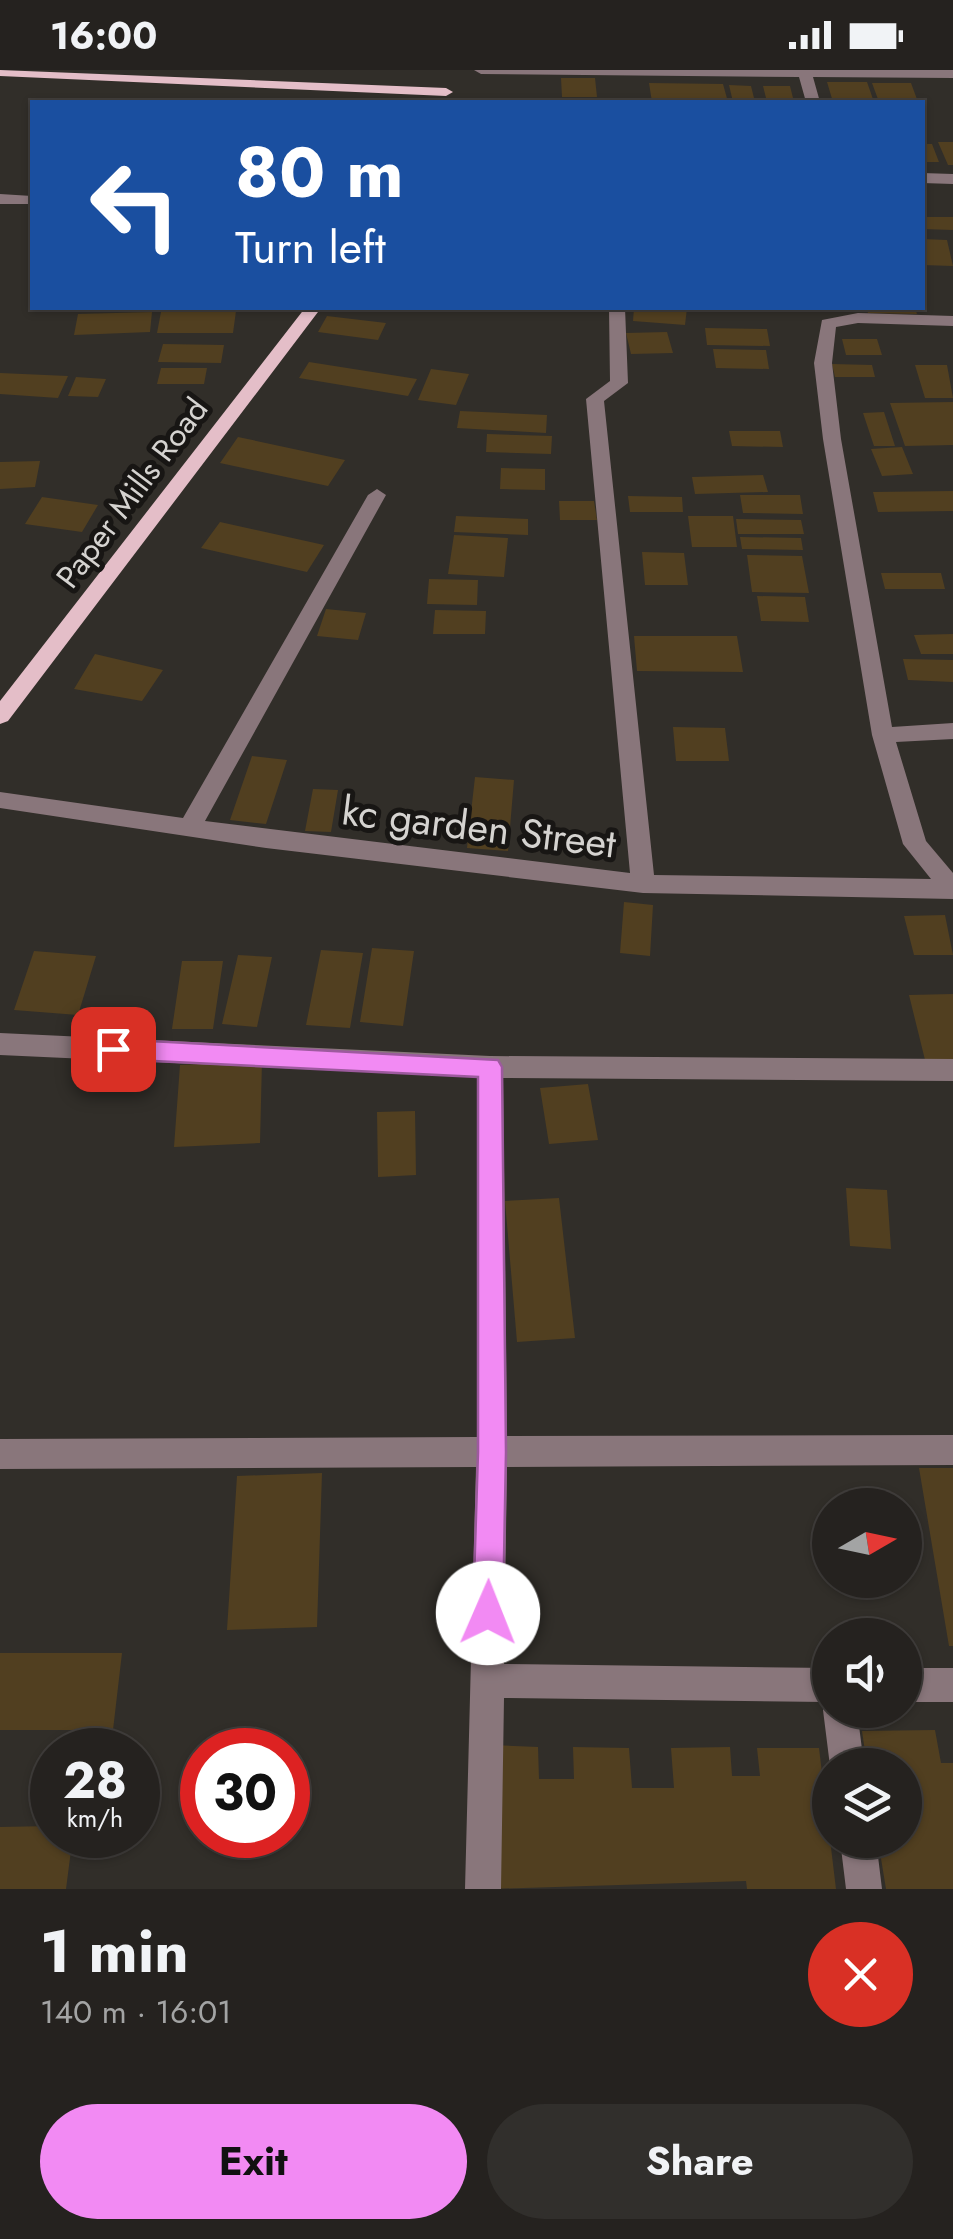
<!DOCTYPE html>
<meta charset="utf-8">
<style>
body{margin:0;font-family:Jost,sans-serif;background:#312f2c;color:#f1f3f6;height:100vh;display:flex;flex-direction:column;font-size:38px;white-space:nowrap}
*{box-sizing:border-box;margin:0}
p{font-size:32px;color:#a3a4a4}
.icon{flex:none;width:55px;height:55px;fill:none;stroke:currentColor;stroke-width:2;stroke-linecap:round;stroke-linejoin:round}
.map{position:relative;height:1819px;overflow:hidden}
.sheet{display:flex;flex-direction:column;background:#25221f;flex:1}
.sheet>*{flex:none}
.top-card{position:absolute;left:30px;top:30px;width:895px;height:210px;border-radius:0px;box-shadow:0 2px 8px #0004,0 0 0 2px #423f3d;background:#1a4fa0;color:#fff;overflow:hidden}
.needle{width:65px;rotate:81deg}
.tools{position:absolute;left:812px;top:1418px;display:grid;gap:20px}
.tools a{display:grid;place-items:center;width:110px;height:110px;border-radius:50%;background:#25221f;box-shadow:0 2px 8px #0004,0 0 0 2px #423f3d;font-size:50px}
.speed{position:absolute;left:30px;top:1658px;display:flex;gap:20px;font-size:50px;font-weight:700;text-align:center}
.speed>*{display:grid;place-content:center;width:130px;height:130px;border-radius:50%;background:#25221f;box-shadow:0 2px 8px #0004,0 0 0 2px #423f3d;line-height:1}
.speed small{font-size:25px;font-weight:400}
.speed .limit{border:15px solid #d22;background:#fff;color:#111}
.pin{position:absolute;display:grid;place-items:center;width:85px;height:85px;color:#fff;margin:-42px;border-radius:20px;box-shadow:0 5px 15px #0006}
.me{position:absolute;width:110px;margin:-55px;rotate:1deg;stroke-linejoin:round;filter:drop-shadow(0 0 8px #0008)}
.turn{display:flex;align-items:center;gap:35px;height:210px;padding:0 40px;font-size:45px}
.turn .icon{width:130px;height:130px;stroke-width:2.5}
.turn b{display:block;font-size:70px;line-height:85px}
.round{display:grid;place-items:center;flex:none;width:105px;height:105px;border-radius:52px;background:#312f2c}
.overview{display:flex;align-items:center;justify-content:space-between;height:170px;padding:0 40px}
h1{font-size:60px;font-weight:700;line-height:75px}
.action{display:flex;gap:20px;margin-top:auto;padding:20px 40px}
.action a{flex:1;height:115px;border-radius:60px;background:#f28af3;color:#111;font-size:40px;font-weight:700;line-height:115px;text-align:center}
.action a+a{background:#312f2c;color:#f1f3f6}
.status{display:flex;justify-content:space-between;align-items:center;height:70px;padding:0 50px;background:#25221f;direction:ltr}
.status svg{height:28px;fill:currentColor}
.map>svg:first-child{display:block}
.building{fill:#513f20}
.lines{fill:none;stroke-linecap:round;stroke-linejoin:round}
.minor{fill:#89767b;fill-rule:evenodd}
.major{fill:#e4bec8;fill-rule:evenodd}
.route{fill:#f28af3;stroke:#9d5a9e;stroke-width:2.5}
.labels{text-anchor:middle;stroke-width:10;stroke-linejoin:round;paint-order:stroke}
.far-street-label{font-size:32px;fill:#d5d3d0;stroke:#181614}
.street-label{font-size:40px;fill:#d5d3d0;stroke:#181614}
</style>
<div class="status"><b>16:00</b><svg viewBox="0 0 49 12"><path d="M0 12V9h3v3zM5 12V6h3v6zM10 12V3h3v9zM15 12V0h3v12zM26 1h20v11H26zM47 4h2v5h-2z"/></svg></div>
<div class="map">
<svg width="953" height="1819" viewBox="0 0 953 1819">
<rect width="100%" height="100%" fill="#312e29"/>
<path class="building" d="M561,8H595L597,27H562Z
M827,12H867L874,32H833Z
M649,13L723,14L728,32H652Z
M872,13H911L918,32H879Z
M729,15L751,16L755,32H733Z
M763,16H790L794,32H767Z
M938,72H953V95H948Z
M922,74H932L939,92H922Z
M922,147H953V160L922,159Z
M922,169L947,170L953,196L922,195Z
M634,238H687L685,255L633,251Z
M866,238H915L917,244L868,243Z
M236,241L233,263H157L161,242Z
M152,242L150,262L74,265L78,244Z
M327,246L386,253L378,270L318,262Z
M705,258L767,259L770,276L707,275Z
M667,262L673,283L631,284L626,263Z
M842,269H877L882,285H846Z
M163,274L224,275L221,293L158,292Z
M713,279L766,280L769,299L716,298Z
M309,292L417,309L408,326L299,308Z
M832,294L872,295L875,307H835Z
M915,295H947L953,328H925Z
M161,298H207L204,314H157Z
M431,299L469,304L456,335L418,330Z
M0,303L68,306L58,328L0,324Z
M76,307L106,309L98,327L68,326Z
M953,332V375L905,376L890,333Z
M460,341L547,345L546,363L457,358Z
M884,342L895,376H874L863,343Z
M729,361H780L783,377L732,376Z
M487,364L552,366L551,384L486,382Z
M238,367L345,390L328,416L220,393Z
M902,377L913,404L882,406L871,379Z
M40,391L35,417L0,419V392Z
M501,398L545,399V420L500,419Z
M763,405L768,422L695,424L692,407Z
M953,421V441L878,442L873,422Z
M740,425H800L803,444L743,443Z
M628,426L682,427L683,442H630Z
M42,427L98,435L82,462L25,454Z
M559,431H594L597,450H560Z
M456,446L528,449V465L454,462Z
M688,446H733L737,477H692Z
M736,449L801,450L804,464H738Z
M220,452L324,475L307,502L201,478Z
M454,465L508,468L504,507L448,504Z
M740,467L801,468L803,480L742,479Z
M642,482L684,483L688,515H645Z
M747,485L802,486L809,523L752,522Z
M881,503H941L945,519H885Z
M429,509L478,510L477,535L427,534Z
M757,526L805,527L809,552L761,551Z
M326,539L366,543L358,570L317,566Z
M435,540L486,541L485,564H433Z
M953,564V584H921L914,565Z
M634,566H737L743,602L637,601Z
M95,584L163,600L142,631L74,619Z
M903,589L953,590V612L908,610Z
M673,657L725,658L729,691H676Z
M252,686L287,690L266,754L230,750Z
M475,707L514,710L508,781L467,778Z
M313,719L338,720L331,762L305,761Z
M624,832L653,835L650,886L620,883Z
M945,845L953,885H914L904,846Z
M372,878L414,881L403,956L360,952Z
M321,880L363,883L350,958L306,955Z
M34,881L96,886L78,945L14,940Z
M238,885L272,887L257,957L222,954Z
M182,891H223L213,959H172Z
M953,924V997L927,998L909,925Z
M262,991L260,1073L174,1077L180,995Z
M588,1014L598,1070L549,1074L540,1018Z
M415,1041L416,1105L378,1107L377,1042Z
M846,1118L887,1120L891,1179L850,1176Z
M559,1128L575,1268L517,1272L505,1131Z
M919,1398H953V1576H949Z
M322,1403L317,1557L227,1560L237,1406Z
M0,1583H122L113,1660H0Z
M935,1660L941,1693H953V1819H886L878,1770H905V1695H867L862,1661Z
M493,1675L538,1677L539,1709H574L573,1677L629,1678L632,1718H674L671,1678L730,1677L732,1706H760L757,1678H819L836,1819H747L746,1811L489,1819Z
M52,1756V1765H73L66,1819H0V1757Z"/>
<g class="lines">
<path class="minor" d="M474,0H953V8L813,7L820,32H806L799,7L481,4Z
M922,103L953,104V114L922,113Z
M0,124L32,126V134H0Z
M609,238H625L628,313L604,331L654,805L931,809L903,774L872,665L823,369L814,293L822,250L858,243L953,246V256L858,253L836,257L832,293L841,369L892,657L953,653V669L896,672L926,771L953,803V829L643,823L266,778L0,738V722L183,748L368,425L377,419L386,425L205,751L630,803L586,329L610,311Z
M0,963L490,986L953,989V1011L503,1008L507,1366L953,1365V1395L507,1397L504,1594L830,1598V1640H857L864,1695L830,1696L823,1640L826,1632L504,1628L501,1819H465L476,1397L0,1399V1369L477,1367V1007L0,985Z
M905,1598H953V1632H905Z
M840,1770H876L882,1819H846Z"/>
<path class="major" d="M0,0L446,18L453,22L446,26L0,6Z
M305,238H321L8,651L0,654V631Z"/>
</g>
<path class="route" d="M113,969L498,990L502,997L506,1382L503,1543L499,1554L488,1558L478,1554L473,1543L478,1382V1007L113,989L105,986L101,979L105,972Z"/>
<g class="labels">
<g class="far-street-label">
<text transform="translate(132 423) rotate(-53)" y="11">Paper Mills Road</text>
</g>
<g class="street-label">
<text transform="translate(479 757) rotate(7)" y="14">kc garden Street</text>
</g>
</g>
</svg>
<div class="tools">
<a><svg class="needle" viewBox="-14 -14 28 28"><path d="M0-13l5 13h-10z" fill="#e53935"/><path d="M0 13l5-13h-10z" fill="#a3a4a4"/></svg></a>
<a><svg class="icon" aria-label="sound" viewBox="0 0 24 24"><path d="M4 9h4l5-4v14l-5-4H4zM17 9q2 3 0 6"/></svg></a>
<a><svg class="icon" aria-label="layers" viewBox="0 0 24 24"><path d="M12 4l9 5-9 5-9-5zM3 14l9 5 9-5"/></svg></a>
</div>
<div class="speed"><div>28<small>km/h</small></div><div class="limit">30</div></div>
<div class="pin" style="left:113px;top:979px;background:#d93025"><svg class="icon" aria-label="arrive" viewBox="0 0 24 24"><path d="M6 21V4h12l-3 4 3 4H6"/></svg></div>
<svg class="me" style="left:488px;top:1543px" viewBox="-20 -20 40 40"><circle r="19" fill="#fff"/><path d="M0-13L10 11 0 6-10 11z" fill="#f28af3"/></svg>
<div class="top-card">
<div class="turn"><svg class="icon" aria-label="left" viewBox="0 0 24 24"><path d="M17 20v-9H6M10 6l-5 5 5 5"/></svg><div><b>80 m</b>Turn left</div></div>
</div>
</div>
<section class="sheet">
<div class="overview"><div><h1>1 min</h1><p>140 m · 16:01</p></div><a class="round" style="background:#d93025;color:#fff"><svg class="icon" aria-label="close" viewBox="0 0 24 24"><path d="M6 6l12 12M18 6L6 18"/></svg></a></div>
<div class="action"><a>Exit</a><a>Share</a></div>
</section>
